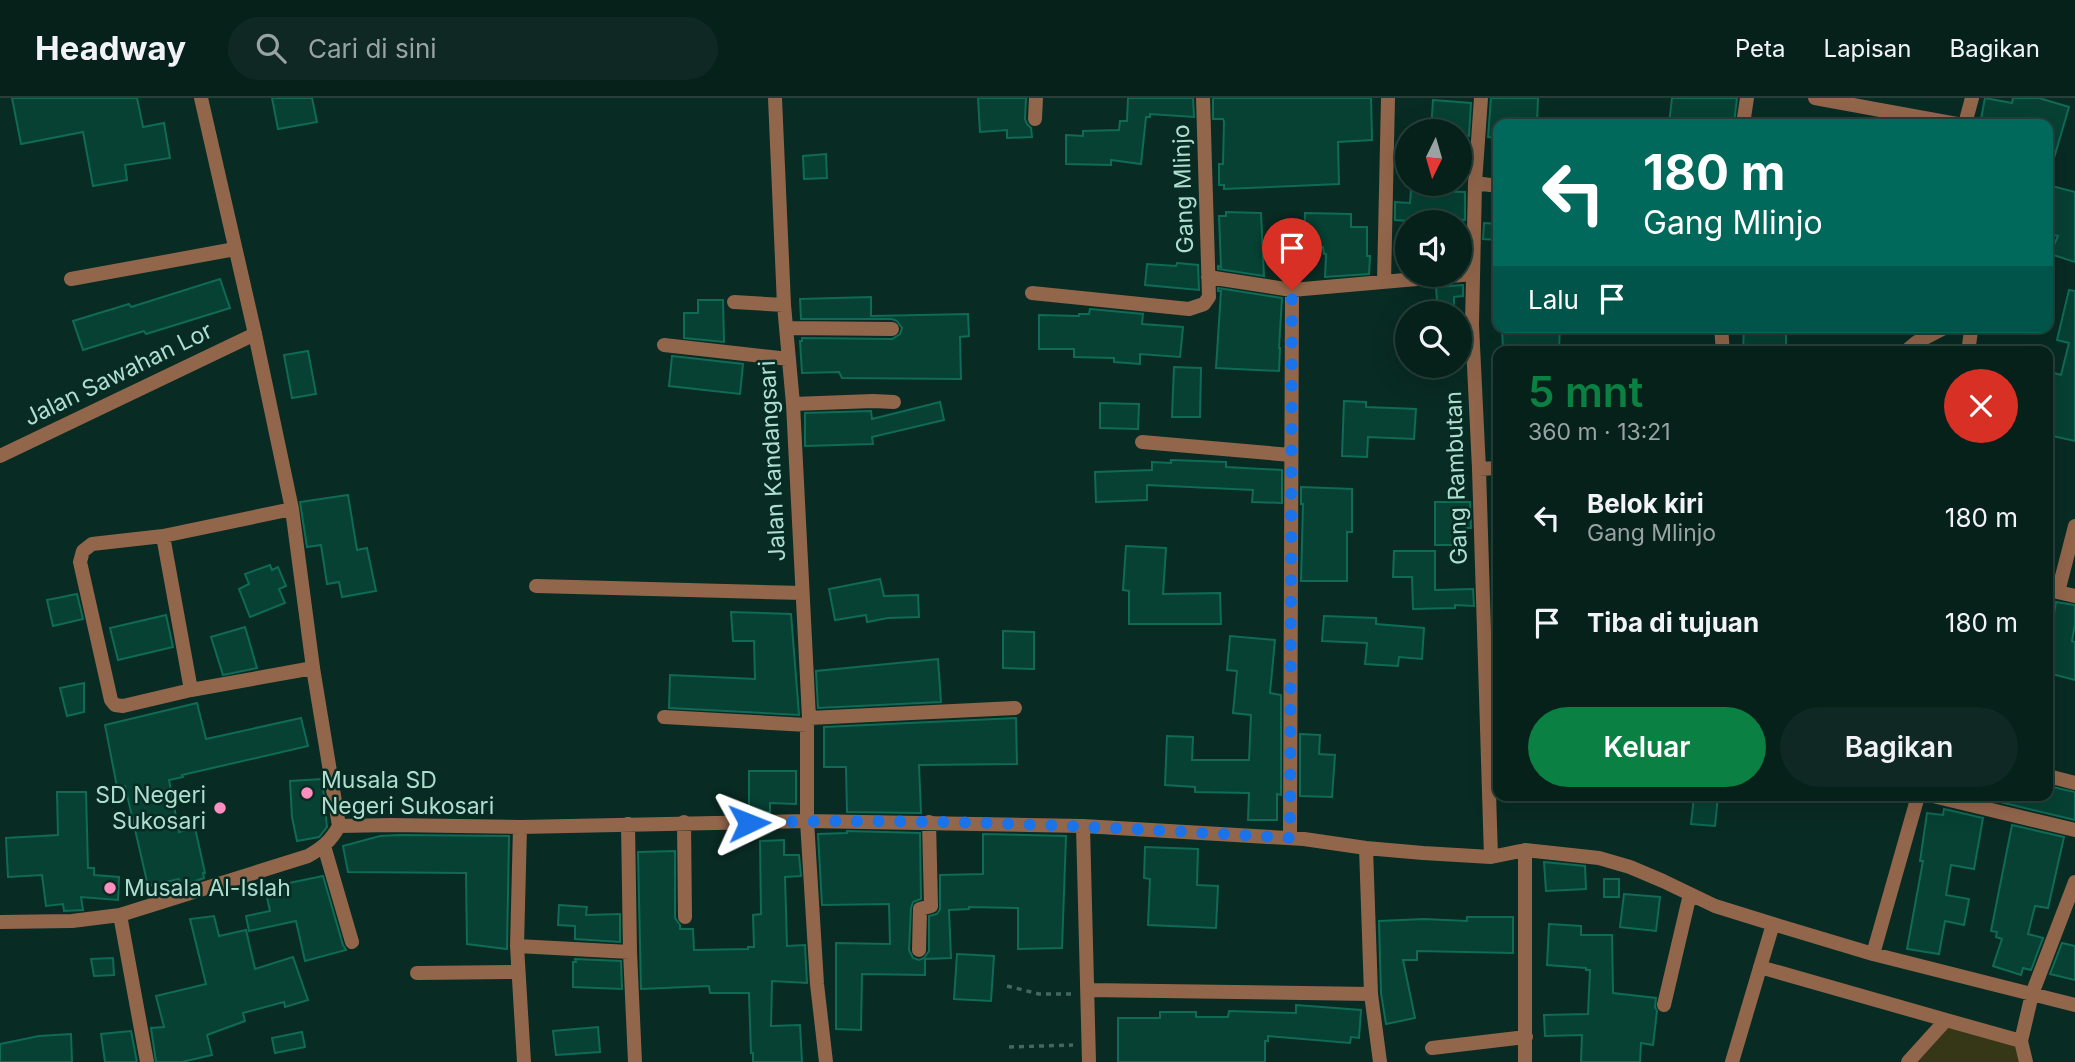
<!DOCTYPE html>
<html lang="id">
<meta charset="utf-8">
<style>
body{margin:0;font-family:Inter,sans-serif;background:#0f2823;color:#f1f3f6;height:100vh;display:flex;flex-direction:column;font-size:26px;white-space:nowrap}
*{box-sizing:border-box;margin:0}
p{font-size:23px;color:#98a3a2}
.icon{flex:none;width:38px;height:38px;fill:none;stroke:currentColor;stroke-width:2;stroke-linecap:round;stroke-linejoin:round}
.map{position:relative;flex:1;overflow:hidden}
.side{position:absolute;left:1493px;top:248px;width:560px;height:455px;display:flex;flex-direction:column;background:#06201a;border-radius:14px;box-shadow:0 7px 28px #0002,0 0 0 2px #273e39}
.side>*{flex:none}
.top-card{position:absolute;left:1493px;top:21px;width:560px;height:214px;border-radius:14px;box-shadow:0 7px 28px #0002,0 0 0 2px #273e39;background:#00695c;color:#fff;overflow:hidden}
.needle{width:46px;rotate:185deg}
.fabs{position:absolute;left:1395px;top:21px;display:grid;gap:14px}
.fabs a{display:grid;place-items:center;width:77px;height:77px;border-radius:50%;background:#06201a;box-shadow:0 7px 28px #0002,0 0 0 2px #273e39;font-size:35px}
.pin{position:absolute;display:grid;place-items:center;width:60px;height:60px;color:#fff;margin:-72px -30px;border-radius:50% 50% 50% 0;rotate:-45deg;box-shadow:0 0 7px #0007}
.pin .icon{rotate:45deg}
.me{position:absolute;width:77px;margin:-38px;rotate:88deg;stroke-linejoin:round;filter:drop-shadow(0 0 5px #0008)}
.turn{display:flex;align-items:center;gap:24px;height:147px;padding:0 35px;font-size:32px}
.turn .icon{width:91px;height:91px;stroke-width:2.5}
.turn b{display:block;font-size:49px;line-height:60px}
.then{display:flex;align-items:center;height:66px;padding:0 35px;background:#0003;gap:14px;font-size:26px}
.round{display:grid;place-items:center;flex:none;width:74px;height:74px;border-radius:37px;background:#0f2823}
.head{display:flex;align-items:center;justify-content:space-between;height:119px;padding:0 35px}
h1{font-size:42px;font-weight:600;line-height:52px;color:#0b8043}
.primary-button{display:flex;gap:14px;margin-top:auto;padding:14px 35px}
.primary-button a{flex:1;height:80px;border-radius:42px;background:#0b8043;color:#fff;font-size:28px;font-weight:600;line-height:80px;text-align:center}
.primary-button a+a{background:#0f2823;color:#f1f3f6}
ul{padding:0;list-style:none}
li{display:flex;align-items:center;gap:21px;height:105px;padding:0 35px}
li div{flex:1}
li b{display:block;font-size:26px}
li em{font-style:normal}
header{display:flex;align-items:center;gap:42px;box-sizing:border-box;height:98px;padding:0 35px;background:#06201a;border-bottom:2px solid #273e39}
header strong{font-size:33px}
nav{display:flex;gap:38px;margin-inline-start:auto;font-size:24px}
.search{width:490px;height:63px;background:#0f2823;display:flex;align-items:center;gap:18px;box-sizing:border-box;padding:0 24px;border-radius:38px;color:#98a3a2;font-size:26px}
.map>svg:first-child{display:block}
.green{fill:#353717}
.building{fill:#064133;stroke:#0f6b56;stroke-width:2}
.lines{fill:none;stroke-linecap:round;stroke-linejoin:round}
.path{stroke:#42695e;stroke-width:3.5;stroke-dasharray:5 5;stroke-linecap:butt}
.minor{stroke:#92664b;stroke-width:14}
.tertiary{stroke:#92664b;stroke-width:14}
.route{stroke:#1a73e8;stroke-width:12;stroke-dasharray:0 21.6}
.poi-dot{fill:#fd8ec0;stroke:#082b23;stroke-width:2.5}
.labels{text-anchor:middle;stroke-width:5;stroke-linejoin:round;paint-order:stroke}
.street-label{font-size:23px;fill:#aedece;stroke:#082b23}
.poi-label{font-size:23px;fill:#aedece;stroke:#082b23;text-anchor:start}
</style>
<header>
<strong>Headway</strong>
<div class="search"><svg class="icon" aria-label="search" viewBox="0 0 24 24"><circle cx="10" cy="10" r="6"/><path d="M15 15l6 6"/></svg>Cari di sini</div>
<nav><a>Peta</a><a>Lapisan</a><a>Bagikan</a></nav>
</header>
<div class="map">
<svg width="2075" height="964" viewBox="0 0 2075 964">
<rect width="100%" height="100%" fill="#082b23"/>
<path class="green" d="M1946,922L2021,943L2026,964H1908Z"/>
<path class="building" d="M12,0H137L143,29L164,25L170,60L125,67L127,82L93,88L83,34L21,46Z
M272,0H312L317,24L278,31Z
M978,0H1026L1025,21L1027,26L1031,30L1032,39L1007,40V32L980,34Z
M1128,0H1193L1194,19L1150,16V19H1146L1141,66L1111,62V67L1066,66V37L1083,38V33L1119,32L1120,23H1127Z
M1213,0H1371L1372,42L1338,44L1339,86L1224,91V87H1219V66H1223L1224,24L1223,21H1213Z
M1491,0H1538L1537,26H1498V40L1488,39Z
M1672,0H1737L1734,26H1669Z
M1985,0L2012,5L2013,0H2039L2069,9L2052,67H2048V26H1980Z
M1433,2L1471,5L1469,38L1460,37V33H1431Z
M826,56L827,80L804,81L803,58Z
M2048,87L2075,94V164L2050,156L2058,138L2048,136Z
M1411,92L1465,94V122L1426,120V124L1395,122V104L1410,105Z
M1226,114L1261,115L1264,178L1218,171V168L1221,169L1219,118H1226Z
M1305,115L1351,116V129H1367V158H1370L1369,176L1325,179L1326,156H1324L1323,149H1304Z
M1484,125L1498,126V142L1483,141Z
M1177,165L1198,167L1199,192L1145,187L1147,166L1176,168Z
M220,181L230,210L146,236L144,233L83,252L73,223L129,206L131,209Z
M1463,187V198L1454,199V215H1438L1436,189Z
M1218,190L1282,200L1279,250H1280L1279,273L1216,270L1221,193H1218Z
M2069,192L2075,193V343L2048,337V273L2061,277L2069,245L2057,242Z
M871,199V218L968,216L969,238L960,239L961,281L842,280L839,274L802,275L800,243H802V240L892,241L900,236L902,230L897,223L892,221H801L800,201Z
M698,202H723L724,244L684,240V215H698Z
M1090,211L1143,216L1142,226L1183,229L1180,259L1140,256V266L1114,264V260L1074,259V251H1039V217L1079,218V216H1089Z
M1744,229H1786V253H1743Z
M1560,230L1559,250L1503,251L1502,231Z
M308,253L316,296L292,300L284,257Z
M672,258L743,266L740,296L669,288Z
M1174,269L1201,270L1200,319H1172Z
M1344,303L1366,304V309L1416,311L1414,341L1368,339L1367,359L1342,358Z
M940,304L944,322L872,339L873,346L805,348V315L871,313L872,321Z
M1100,305L1139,306L1138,331L1100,330Z
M1171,362L1226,364V369L1282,372V405L1252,404L1253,392L1147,387V402L1096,404L1095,374L1152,372V364L1171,365Z
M1301,389L1352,391V434H1347V483H1301L1303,406H1301Z
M348,397L357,452L367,450L376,493L342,499L339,484L327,486L321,447L307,449L300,404Z
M1435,404H1470L1471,430H1467V447H1435Z
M1126,448L1166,450L1163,496L1220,495L1221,526H1129V493L1123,492Z
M1394,453H1435V492L1473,491L1474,508L1455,507V510L1413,511L1412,479H1393Z
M270,467L272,472L278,469L286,488L279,491L285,505L250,519L239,491L249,486L245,476Z
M880,481L884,498L918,497L919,519L888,520L867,524L866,517L835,522L829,491Z
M77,496L83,521L53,528L47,502Z
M2056,504L2075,507V526L2072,543L2075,544V582L2048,575V538L2050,539Z
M731,514L791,516L799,617L669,610L670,577L755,581L754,543H733Z
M166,517L173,549L118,562L110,530Z
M1324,518L1376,520V526L1424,530L1422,561L1399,559L1398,568L1365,566L1367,545L1322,543Z
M245,529L257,570L223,577L211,539Z
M1003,533L1034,534V571L1003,570Z
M1230,538L1275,542L1270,595L1281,597V697L1277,696V722H1248L1249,695L1195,694V689L1165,687L1167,638L1193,639L1192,662H1249L1251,617L1233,615L1237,573L1227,572Z
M938,561L941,604L818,610L816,573Z
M84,585V614L67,618L60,590Z
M197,605L206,641L301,620L308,648L182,677L183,679L169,682L179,734L195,730L205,775H203L204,780L181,788L179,781L148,788L125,688L117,689L105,627Z
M1016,620L1017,666L919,667L921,715L847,714L846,669H824V629Z
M1300,636L1320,637L1319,656L1335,657L1332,699L1300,698Z
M749,673H796V706L770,705V714L749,715Z
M322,681L327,729L319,739L297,743L292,719L290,683Z
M2048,688L2075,694V722L1975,698H2048Z
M57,694H86L88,770H94V777L119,779L118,802L81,799L83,812L64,813L63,806L46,808L42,777L8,779L6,740L58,737Z
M1694,698H1718L1715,728L1691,726Z
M1944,711L1983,720L1974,771L1951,767L1946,797L1969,801L1964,827L1945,823L1939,856L1907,851L1923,763H1920L1927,715L1943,717Z
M2012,727L2064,739L2048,810L2035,808L2028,836L2043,840L2031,872L2023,870L2021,877L1993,868L2002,841L1996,839L1997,834L1991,833Z
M847,733L920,735L921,801L913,804L911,810L909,852L913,860L919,862L924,860L929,853V818L937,816L940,811V777L983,776V736L1066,738L1062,850L1018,851V810L969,809V811L949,812L951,860L925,861V877L862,876L861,932L836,931V845L890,846L889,806L822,807L818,736L847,735Z
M401,737L509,738L507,851L467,846L466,775L348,774L343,748L380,738Z
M784,742V757H799L801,778L785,779L787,848L805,847L807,885L772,883L771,928L800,927L802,964H753V955H751L749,895H710L709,888L641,891L638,754L675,753V820L680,827V831H693L694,852L748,851V849H754L753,817L761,816L760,743Z
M1145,749L1198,751L1197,787L1218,788L1216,830L1148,827L1150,781L1144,780Z
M1544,764L1585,768L1586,791L1546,793Z
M323,778L343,847L346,852L305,863L296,823L249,833L246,818L270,813L265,790Z
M1604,781H1619V799H1604Z
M1624,796L1660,799L1656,833L1620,829Z
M559,807L587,809L586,817L620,816V844L575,841V828L558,827Z
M214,818L219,838L246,832L255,871L293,859L308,902L285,909L284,904L243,915L245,923L207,937L212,957L182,964H156L151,930L164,929L156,898L206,886L190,821Z
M1467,819H1513V855L1417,853V862H1403L1415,920L1386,926L1381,895L1379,823L1424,821L1467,823Z
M1549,826L1581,828V837H1612L1613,895L1656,900L1655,909L1657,913L1653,947L1641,945L1640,964H1581L1582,937L1545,938L1544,917L1588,916L1590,872H1586V870L1547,867Z
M2062,845L2075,848V882L2050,876Z
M957,856L994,858L991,903L954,901Z
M113,860L114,877L94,878L91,861Z
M575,861L621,863L622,891L573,889V864H576Z
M1296,907L1361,912L1359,940L1351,939L1350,945L1268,938V943H1265V964H1118V920H1160V914H1196V919H1228L1229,913L1296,915Z
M598,929L600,954L556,957L553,933Z
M131,933L137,964H105L101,936Z
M302,934L305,949L275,955L272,940Z
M71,936L72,964H0V946L39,938Z"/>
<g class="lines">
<path class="path" d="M1007,888L1039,896H1071
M1009,949L1073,947"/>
<path class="minor" d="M775,0L784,207L793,306L809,620L807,627V723L817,886L826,964
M1481,0L1475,85L1472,227L1479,371L1491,759
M1815,0L1957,26
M1035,21L1036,0
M1743,26L1747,0
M1965,26L1972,0
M1475,85L1498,88
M1208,179L1292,192L1473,176
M71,181L235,151
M1384,184L1388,0
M1032,195L1189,211L1204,206L1209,199L1203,0
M734,204L784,207
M1721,229L1723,254
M1968,229L1971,233L1968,254
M786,230L892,231
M664,247L789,261
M1905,254L1917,244L1946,229
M793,306L873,303L894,304
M1142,344L1291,357
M1479,371L1498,370
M292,411L163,438L92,446L83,453L80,464L111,602L115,607L123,608L191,592L313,570
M163,438L191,592
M536,488L802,495
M2048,492L2075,498
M2058,494L2075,428
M664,619L807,627
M809,620L1015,610
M2048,678L2075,685
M1933,698L2075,732
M684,724L685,819
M628,726L630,854L635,964
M339,728L391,727L520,729L807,723L1083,728L1304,741L1366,750L1423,755L1491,759L1525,752L1599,760L1630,769L1663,783L1715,808L1773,826L1873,856L2075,907
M1083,728L1089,964
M520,729L517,848L524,964
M1290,740L1292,192
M324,748L352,844
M1366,750L1371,896L1380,964
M1525,752V964
M120,817L147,964
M0,824L72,823L120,817L308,758C322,750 331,743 339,728L313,570L292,411L255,236
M517,848L630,854
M919,852L920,811L931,808L929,724
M1873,856L1918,698
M1760,869L1946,922
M417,875L518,874
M1087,892L1371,896
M1664,907L1690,796
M1432,950L1526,939
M1732,964L1773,826
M1908,964L1946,922L2021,943
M2026,964L2021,943L2032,896L2075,784"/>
<path class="tertiary" d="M0,358L255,236L201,0"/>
</g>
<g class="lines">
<path class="route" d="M749,725C929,719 1110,729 1290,740L1292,192"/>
</g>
<g class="poi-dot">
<circle cx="307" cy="695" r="7"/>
<circle cx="220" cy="710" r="7"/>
<circle cx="110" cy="790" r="7"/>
</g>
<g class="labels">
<g class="street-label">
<text transform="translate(1183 91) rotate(-92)" y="8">Gang Mlinjo</text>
<text transform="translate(118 276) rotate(-26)" y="8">Jalan Sawahan Lor</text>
<text transform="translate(772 363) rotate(-93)" y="8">Jalan Kandangsari</text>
<text transform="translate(1456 380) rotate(-92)" y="8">Gang Rambutan</text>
</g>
<g class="poi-label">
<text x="321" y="690">Musala SD<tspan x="321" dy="26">Negeri Sukosari</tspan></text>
<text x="206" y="705" text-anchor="end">SD Negeri<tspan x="206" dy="26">Sukosari</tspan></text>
<text x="124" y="798">Musala Al-Islah</text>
</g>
</g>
</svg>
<div class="fabs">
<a><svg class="needle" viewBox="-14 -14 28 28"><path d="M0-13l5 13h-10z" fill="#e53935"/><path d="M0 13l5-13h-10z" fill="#98a3a2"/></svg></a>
<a><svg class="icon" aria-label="sound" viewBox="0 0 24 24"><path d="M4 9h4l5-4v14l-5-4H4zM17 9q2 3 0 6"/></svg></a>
<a><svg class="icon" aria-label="search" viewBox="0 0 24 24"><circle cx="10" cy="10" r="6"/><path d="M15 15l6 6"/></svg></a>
</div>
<div class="pin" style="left:1292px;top:192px;background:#d93025"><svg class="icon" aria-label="arrive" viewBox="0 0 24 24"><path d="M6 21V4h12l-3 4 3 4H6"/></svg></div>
<svg class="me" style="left:749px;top:725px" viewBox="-20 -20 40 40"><path d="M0-17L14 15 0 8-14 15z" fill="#1a73e8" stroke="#fff" stroke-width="4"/></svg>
<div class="top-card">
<div class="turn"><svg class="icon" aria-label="left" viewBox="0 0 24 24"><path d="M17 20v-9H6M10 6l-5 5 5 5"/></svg><div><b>180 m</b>Gang Mlinjo</div></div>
<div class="then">Lalu<svg class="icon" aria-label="arrive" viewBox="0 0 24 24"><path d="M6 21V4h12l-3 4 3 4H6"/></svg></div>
</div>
<section class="side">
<div class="head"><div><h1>5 mnt</h1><p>360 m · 13:21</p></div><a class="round" style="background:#d93025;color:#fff"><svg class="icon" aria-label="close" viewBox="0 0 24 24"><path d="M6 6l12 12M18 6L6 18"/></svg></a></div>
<ul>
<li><svg class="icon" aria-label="left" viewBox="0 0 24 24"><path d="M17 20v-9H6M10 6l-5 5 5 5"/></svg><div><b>Belok kiri</b><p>Gang Mlinjo</p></div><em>180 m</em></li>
<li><svg class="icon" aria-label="arrive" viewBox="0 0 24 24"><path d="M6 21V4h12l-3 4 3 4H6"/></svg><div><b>Tiba di tujuan</b></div><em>180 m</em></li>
</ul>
<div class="primary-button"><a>Keluar</a><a>Bagikan</a></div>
</section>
</div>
